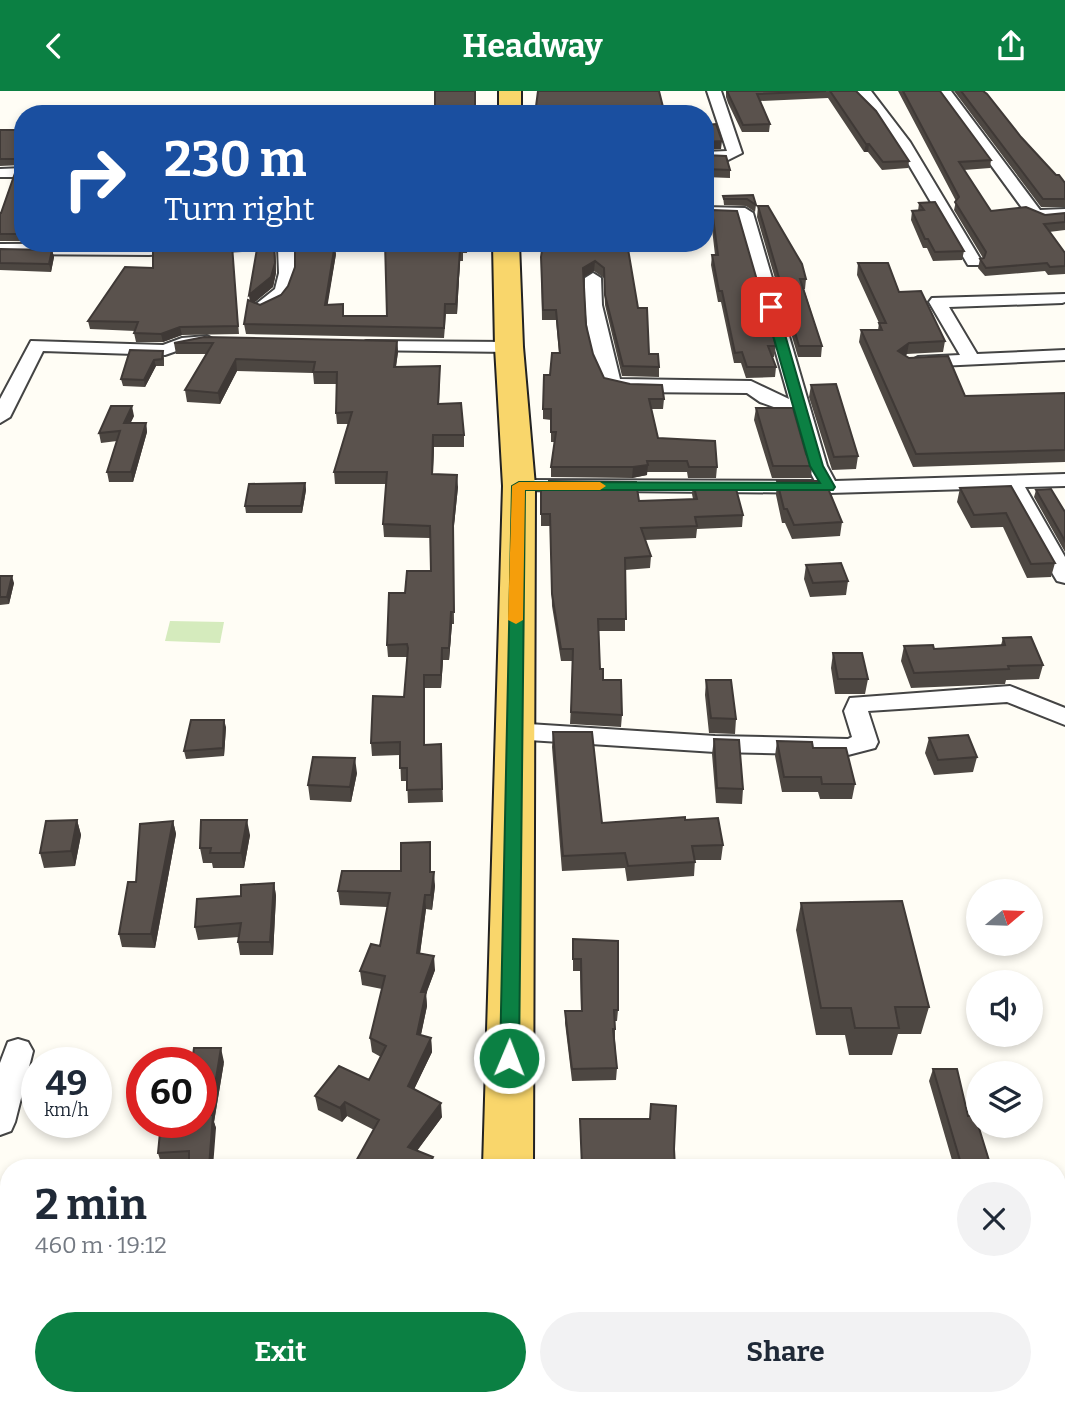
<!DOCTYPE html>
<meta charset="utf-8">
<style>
body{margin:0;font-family:Bitter,serif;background:#f2f2f3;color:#1f2937;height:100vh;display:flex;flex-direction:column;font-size:26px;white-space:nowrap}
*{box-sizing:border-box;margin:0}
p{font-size:23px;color:#747a83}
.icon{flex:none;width:38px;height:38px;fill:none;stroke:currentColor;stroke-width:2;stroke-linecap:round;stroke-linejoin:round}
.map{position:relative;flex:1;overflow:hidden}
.sheet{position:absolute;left:0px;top:1068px;width:1066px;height:247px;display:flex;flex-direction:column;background:#fff;border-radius:28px 28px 0 0;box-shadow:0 4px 10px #0003}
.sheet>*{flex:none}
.top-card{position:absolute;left:14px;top:14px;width:700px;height:147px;border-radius:28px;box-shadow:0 4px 10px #0003;background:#1a4fa0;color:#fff;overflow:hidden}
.needle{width:46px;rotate:71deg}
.buttons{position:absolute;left:966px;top:788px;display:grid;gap:14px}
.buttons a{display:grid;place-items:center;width:77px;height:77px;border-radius:50%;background:#fff;box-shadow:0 4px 10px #0003;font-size:35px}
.speed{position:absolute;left:21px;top:956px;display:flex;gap:14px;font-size:35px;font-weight:700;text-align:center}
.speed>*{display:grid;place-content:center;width:91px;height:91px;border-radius:50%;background:#fff;box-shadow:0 4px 10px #0003;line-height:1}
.speed small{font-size:18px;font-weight:400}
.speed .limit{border:10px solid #d22;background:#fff;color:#111}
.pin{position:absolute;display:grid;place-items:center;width:60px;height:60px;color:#fff;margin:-30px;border-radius:14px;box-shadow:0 4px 10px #0006}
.me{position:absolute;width:77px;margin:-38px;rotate:1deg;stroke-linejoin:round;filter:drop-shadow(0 0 5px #0008)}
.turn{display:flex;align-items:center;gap:24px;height:147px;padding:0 35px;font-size:32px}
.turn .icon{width:91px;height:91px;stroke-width:2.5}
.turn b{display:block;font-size:49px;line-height:60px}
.round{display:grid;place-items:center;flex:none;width:74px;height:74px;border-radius:37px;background:#f2f2f3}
.headline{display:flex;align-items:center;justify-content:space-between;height:119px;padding:0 35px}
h1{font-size:42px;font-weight:700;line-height:52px}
.action{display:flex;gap:14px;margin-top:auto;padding:14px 35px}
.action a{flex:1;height:80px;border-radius:42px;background:#0b8043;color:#fff;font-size:28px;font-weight:700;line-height:80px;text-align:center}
.action a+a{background:#f2f2f3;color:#1f2937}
header{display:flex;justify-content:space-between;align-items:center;height:91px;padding:0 35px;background:#0b8043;color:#fff;font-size:32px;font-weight:700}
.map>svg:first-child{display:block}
.green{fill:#d5ebbd}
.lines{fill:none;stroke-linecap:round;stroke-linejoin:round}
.street-casing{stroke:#444;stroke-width:4}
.primary-casing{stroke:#222;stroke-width:4}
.street{fill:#fff;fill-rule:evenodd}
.primary{fill:#f9d66b;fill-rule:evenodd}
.wall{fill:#4d4742}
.shaded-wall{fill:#3f3936}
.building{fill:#5a524d;stroke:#3f3936;stroke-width:2}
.route{fill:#0b8043;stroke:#07532c;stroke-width:2}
.slow{fill:#f59e0b}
</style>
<header><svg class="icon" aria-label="back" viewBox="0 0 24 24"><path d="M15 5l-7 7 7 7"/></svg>Headway<svg class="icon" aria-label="share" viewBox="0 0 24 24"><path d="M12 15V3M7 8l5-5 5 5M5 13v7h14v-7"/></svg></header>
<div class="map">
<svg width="1065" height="1313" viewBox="0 0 1065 1313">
<rect width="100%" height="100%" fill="#fffdf5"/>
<path class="green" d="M170,530L224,531L220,552L165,550Z"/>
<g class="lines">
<g class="street-casing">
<path id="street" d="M707,0H721L742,62L726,70L705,69V61L727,60Z
M857,0H871L910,51L982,171L980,174H968L896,52Z
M937,0H951L1040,119L1065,118V128L1044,130L1028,125Z
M23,77V86H0V78Z
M705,116L745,117L753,122L827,375L835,390L1065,383V395L1025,396L1065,466V492L1057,490L1054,485L1005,397L829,402L512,399L509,395L512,391L519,389L815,390L807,375L793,323L760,311L747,302L630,301L606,296C588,269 584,219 585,187L593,182L601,187L602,214L620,288L751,290L789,308L738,127L705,126Z
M186,152H294C297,183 295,213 260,222L251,217L275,198L279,182L278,157L149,164L0,163V153Z
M1065,203V211L1062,212L949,216L977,263L1065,259V269L918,276L909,271L918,266L960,264L929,211L932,207Z
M207,245L216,250L213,254L185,257L165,264L43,260L10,326L0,332V308L31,250L163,254L182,247Z
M366,250L509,251L518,256L509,261L360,259L357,255Z
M1010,595L1065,617V634L1007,611L868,620L878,651L875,657L848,664L715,661L513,648L504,646L501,640L504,634L513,632L715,645L848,648L852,646L844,620L850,607Z
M18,948L28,951L33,960L15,1031L11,1040L0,1044V972L8,951Z
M9,1220V1252L0,1254V1222Z"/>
</g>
<g class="primary-casing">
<path id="primary" d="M499,0H521V23H499Z
M493,152H519L523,256L535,395L533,1076H483L503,395L495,256Z
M481,1306H536L537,1313H481Z"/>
</g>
<use href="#street" class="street"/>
<use href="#primary" class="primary"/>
</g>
<path class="wall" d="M538,0L664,20V23H535Z
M726,0H856L909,70L908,77L882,79L868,61H864L828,7L760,10L770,33L769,41H742L728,12L726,6Z
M898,0H940L991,69L990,77L964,79L991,120L1045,124L1065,122V139L1049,141L1065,162V183L1048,184L1045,180L985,185L978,177L980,168L983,167L954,119L956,110Z
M954,0H983L1021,46L1056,84L1065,92V116H1041Z
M0,39H16L23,74L0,75Z
M705,64L730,79V87L705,86Z
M23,80V150H0V122H1Z
M753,104L756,114L755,121L746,115L724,114L723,105Z
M919,112L964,160L962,169L933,170L927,157H923L911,129L912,120H918Z
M758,115L806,188L805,198H804L822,255L821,266H798L757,126Z
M712,119L776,255L774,266H772L776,276L775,286L746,287L741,272H734L721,211H718L711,174L712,164H715L711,129Z
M385,152H468L467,162H463V170H460L457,223H446L444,247L246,243L244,233L250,210L249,204L275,160L276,182L273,196L254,212L260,214L281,204L336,163L327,214L344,225H387Z
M627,152L638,217L649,263L659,276V286L622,285L605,214L604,187L594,180L583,186L586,234L593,263L604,287L664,308L663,318H651L658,347L717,376L716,387H688L687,381H647V384L632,387L551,386V376L555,351H551V329L543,328V318L550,284L559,262L556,229H542L541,166Z
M232,154L239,243L182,244L163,251H136L134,242L135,240L90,238L88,230L153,177L212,159Z
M0,158L52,159L54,166L51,181L0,179Z
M858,172L899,201L945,250L943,261L907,263L905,265L965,305L1065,302V371L913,376L859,251L861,239H878L879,232L857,184Z
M397,250L398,261L396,276L440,287L439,313L464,344V356H434L433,383L458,396L453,444L454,533H452L449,569H443L441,597H425V654L441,653L443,711L408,712L407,690H401L400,664L372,665L371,652L404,606L407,566H388L387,554L405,502L431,480L430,447L384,446L383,433L386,393H335L334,381L348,333H337L336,322L337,293H314L313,282L237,280L220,313L187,311L185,299L206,263H176L174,252Z
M163,260L164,267V275H156L145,296L123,295L121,288Z
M811,294L858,365L856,378L832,379L809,306Z
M756,317L806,363L812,375L811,387H772L754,329Z
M134,325L130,332H146L147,341L133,391H109L107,381L117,350L101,352L99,342Z
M777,390L842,431L840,445L792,448L785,432H782L776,404Z
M305,392L306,399L302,422H246L245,415Z
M693,392L743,424L742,436L697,438L696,447L645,449L651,465L650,477L625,479V540H599L600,578L603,589L622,624L621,636L570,633L573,570H561L552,515L550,435H541V393L639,410L693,408L692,403Z
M1011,395L1055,472L1051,486L1027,487L1003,436L971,437L957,411L960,397Z
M1036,399L1065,421V461L1034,406Z
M806,474L848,490L846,504L810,506L804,488Z
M0,485L14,492L9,513L0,514Z
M1003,547L1043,574L1039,588L1006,589L1005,593L911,597L901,570L904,555L934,558L1001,554Z
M833,562L868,588L865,603H835L831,577Z
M706,589L736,628L735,643L709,642L705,604Z
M226,636L224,665L186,668L184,660Z
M553,641L602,732L685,729L723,754L721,769H695L694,785L627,790L625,777L562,780L552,656Z
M929,647L977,666L973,681L934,684L925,662Z
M714,648L743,698L742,713L716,712L712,663Z
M777,650L813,657L855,693L852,708H820L818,701H782L775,665Z
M357,682L351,711L310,709L308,694Z
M77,729L81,744L75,775L44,777L40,762Z
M173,730L176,743L155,857L122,856L119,843L136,791Z
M250,744L244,777H213L212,772H203L200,757Z
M431,781L435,795L432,819L426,818L420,863L435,879L426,903L427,915L421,944L431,947L432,961L414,998L442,1026L417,1060L433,1066L434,1076H355V1072L374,1039L347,1025L342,1031L318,1019L315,1005L369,989L381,966L372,961L370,947L382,898L362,894L360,880L380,855L387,816L340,814L338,800Z
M274,792L276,805L273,864H240L238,851L239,846L198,849L195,836L241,805Z
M801,812L929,916L921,943H898L892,964H849L845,944H816L796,839Z
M573,848L618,919L617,930H615V950L617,977L616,989L572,990L565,932V920H581L580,880H573Z
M224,971L214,1031L216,1037L189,1074L162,1076L158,1062L201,1031Z
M933,978L968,1025L991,1076H954L929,990Z"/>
<path class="shaded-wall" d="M722,50L721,58L705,59V51Z
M866,53H869L868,61H864Z
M275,152L276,182L273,196L251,214L249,204Z
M335,153L336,163L326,224L325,214Z
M52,159L54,166L51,181L49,173Z
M460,160V170L457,223L456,213Z
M595,170L594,180L582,187L583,177Z
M180,236L182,244L163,251L161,243Z
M397,250L398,261L394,288V276Z
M909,252L907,263L896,272L898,260Z
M236,268L237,280L220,313L218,302Z
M154,269L156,275L145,296L144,289Z
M132,315L134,325L126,342L124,332Z
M146,332L147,341L133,391L131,381Z
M433,344L434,356L432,395V383Z
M648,374L647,384L632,387L633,376Z
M457,384L458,396L453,444L454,533L453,432Z
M305,392L306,399L302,422L301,415Z
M12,485L14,492L9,513L7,506Z
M451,521L452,533L449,569V557Z
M442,557L443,569L441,597V584Z
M424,584L425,597V666L424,654Z
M224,629L226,636L224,665L223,657Z
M355,667L357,682L351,711L350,696Z
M77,729L81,744L75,775L71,760Z
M247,729L250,744L244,777L241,762Z
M173,730L176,743L155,857L151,843Z
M434,781L435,795L432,819L431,804Z
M274,792L276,805L273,864L270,851Z
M425,804L426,818L418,876L417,862Z
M434,865L435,879L426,903L427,915L418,957L417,943L421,901Z
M431,947L432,961L409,1009L408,995Z
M221,957L224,971L214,1031L216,1037L213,1076H209L210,1024Z
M345,1011L347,1025L342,1031L340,1017Z
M441,1012L442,1026L409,1070L408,1056Z
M433,1066L434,1076H427Z
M89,1306H94V1313H89Z"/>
<path class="building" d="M435,0H475V23H435Z
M538,0H659L664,20H612L613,23H535Z
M727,0H826L757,3L770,33L743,34Z
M830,0H856L876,20L909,70L883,71L869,53H866Z
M903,0H940L991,69L959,71L991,120L1026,116L1045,124L1065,122V131L1044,133L1065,162V175L1050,176L1047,172L986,177L980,168L984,167L986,161L955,111L959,106Z
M961,0H983L987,3L1021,46L1056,84H1059L1065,92V108H1043Z
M716,33L722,50L705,51V34Z
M19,34H23V73L21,68H0V39H16Z
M705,64L726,65L730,79L705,78Z
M23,80V143H0V122H1L15,82Z
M753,104L756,114L747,108H724L723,105Z
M935,111L964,160L935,161L928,148H925L912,120L924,119L919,112Z
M758,115H768L802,173L806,188H800L822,255H799Z
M712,119L737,120L776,255H768L776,276H747L742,261L735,262L722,200H719L712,164H718Z
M258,152H274L275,172L271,186L249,204Z
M295,152H330L331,154L335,153L325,214L343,213V225H387L385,152H467H462L463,160H460L456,213H445L444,237L244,233L248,209L260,214L281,204L288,195L295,176Z
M543,152H627L638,217H647L649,263H658L659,276L623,275L605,204L604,177L595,170L583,177L586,234L593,263L604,287L630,293L662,294L664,308H649L658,347L715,350L717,376H689L687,370H647L648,374L633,376H551L556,341H551V318H543L544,284H550L552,262H560L556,219H543L541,166Z
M232,154L238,235L180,236L161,243L134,242L138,231L88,230L125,176L153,177V158L212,159V155Z
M0,158L52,159L49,173L0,172Z
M858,172H888L899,201L921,200L945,250L909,252L898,260L909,267L948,265L965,305L1065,302V359L916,363L861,239H882L879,232H886Z
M204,246L397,250L394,276L440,275L438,313L461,312L464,344H433L432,383L457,384L453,432L454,521H451L449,557H442L441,584H424V654L441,653L442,698L407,699V677H400V651L371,652L373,605L404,606L408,557L407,553L387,554L389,502H405L407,480H431L430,435L383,433L387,381H334L352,321L336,322L337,281H313L315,271L236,268L218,302L185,299L213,252H174Z
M130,259L163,260L162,268L154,269L144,289L121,288Z
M836,293L858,365L834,366L811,294Z
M111,315H132L124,332H146L131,381H107L120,340L99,342Z
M756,317H793L806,363L812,375H773Z
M549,390L636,391L639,410L697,408L693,392L735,394L743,424L695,426L697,435L641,437L651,465L625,467L626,528H598L600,578H603V589H621L622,624L571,621L573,558H561L552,503L550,423H541V393H549Z
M777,390H825L842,431L794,434L787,418H784Z
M305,392L301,415H245L249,393Z
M1011,395L1055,472L1031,473L1006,422L974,424L960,397Z
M1051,398L1065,421V450L1036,399Z
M841,472L848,490L813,492L806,474Z
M0,485H12L7,506H0Z
M1031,546L1043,574L1008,575L1009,578L914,582L904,555L933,554L934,558L1005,554L1003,547Z
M833,562H862L868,588H838Z
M706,589H731L736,628L711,627Z
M191,629H224L223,657L184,660Z
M553,641H592L602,732L685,726V729L718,727L723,754L692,755L695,771L628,775L625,762L563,765Z
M968,644L977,666L938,669L929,647Z
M714,648L739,649L743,698L717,697Z
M777,650L812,651L813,657H846L855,693H822L821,686H784Z
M313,666L355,667L350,696L308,694Z
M77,729L71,760L40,762L46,730Z
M201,729H247L241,762H210L211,757H200Z
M173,730L151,843H119L128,791H136L140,733Z
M430,751V781H434L431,804H425L417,862L434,865L421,901H426L417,943L431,947L408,995L441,1012L408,1056L433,1066L427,1076H366L355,1072L379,1029L345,1011L340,1017L315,1005L339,975L369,989L386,955L370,947L385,885L360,880L371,853L380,855L390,802L338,800L342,780H401V752Z
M274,792L270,851H238L241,832L195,836L197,808L241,805V794Z
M902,810L929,916H895L899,937H855L851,917H821L801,812Z
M573,848L618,850V919H614L615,938H613L617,977L572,978L565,920H582L581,868H573Z
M194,957H221L210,1024H213L209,1076H189V1060L158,1062L161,1031H201V971H192Z
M933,978H957L968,1025L975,1024L991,1076H962Z
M651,1013L676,1015L674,1058L675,1076H582L580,1028H650Z
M254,1073V1076H229Z
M55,1306H89V1313H55Z
M261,1306H352L353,1313H261Z
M663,1306H699L701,1313H664Z"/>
<path class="route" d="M771,213L777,216L823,375L835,396L833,399H525L519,967L516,973L509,975L502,973L500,967L512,395L519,391L820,392L810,375L765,216Z"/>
<path class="slow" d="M519,391H600L606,395L600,399H525L523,529L516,533L508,529L512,395Z"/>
</svg>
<div class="buttons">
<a><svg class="needle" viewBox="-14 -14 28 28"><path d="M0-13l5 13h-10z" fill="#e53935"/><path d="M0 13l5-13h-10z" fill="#747a83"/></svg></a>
<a><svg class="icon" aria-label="sound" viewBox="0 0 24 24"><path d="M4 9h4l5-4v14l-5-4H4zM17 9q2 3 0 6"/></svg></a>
<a><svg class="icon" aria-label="layers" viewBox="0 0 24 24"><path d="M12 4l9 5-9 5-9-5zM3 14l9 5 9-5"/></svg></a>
</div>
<div class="speed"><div>49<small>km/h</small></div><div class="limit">60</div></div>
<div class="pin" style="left:771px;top:216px;background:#d93025"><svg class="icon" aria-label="arrive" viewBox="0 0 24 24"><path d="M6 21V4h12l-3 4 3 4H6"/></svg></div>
<svg class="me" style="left:509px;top:967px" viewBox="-20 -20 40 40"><circle r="17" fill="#0b8043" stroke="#fff" stroke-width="3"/><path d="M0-11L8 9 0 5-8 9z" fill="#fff"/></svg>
<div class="top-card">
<div class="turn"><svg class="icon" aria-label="right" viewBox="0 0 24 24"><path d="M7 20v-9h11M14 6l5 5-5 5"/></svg><div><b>230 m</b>Turn right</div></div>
</div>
<section class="sheet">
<div class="headline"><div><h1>2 min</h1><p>460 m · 19:12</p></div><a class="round"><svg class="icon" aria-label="close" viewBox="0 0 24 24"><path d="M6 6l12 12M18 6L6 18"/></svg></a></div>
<div class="action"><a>Exit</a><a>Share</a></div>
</section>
</div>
